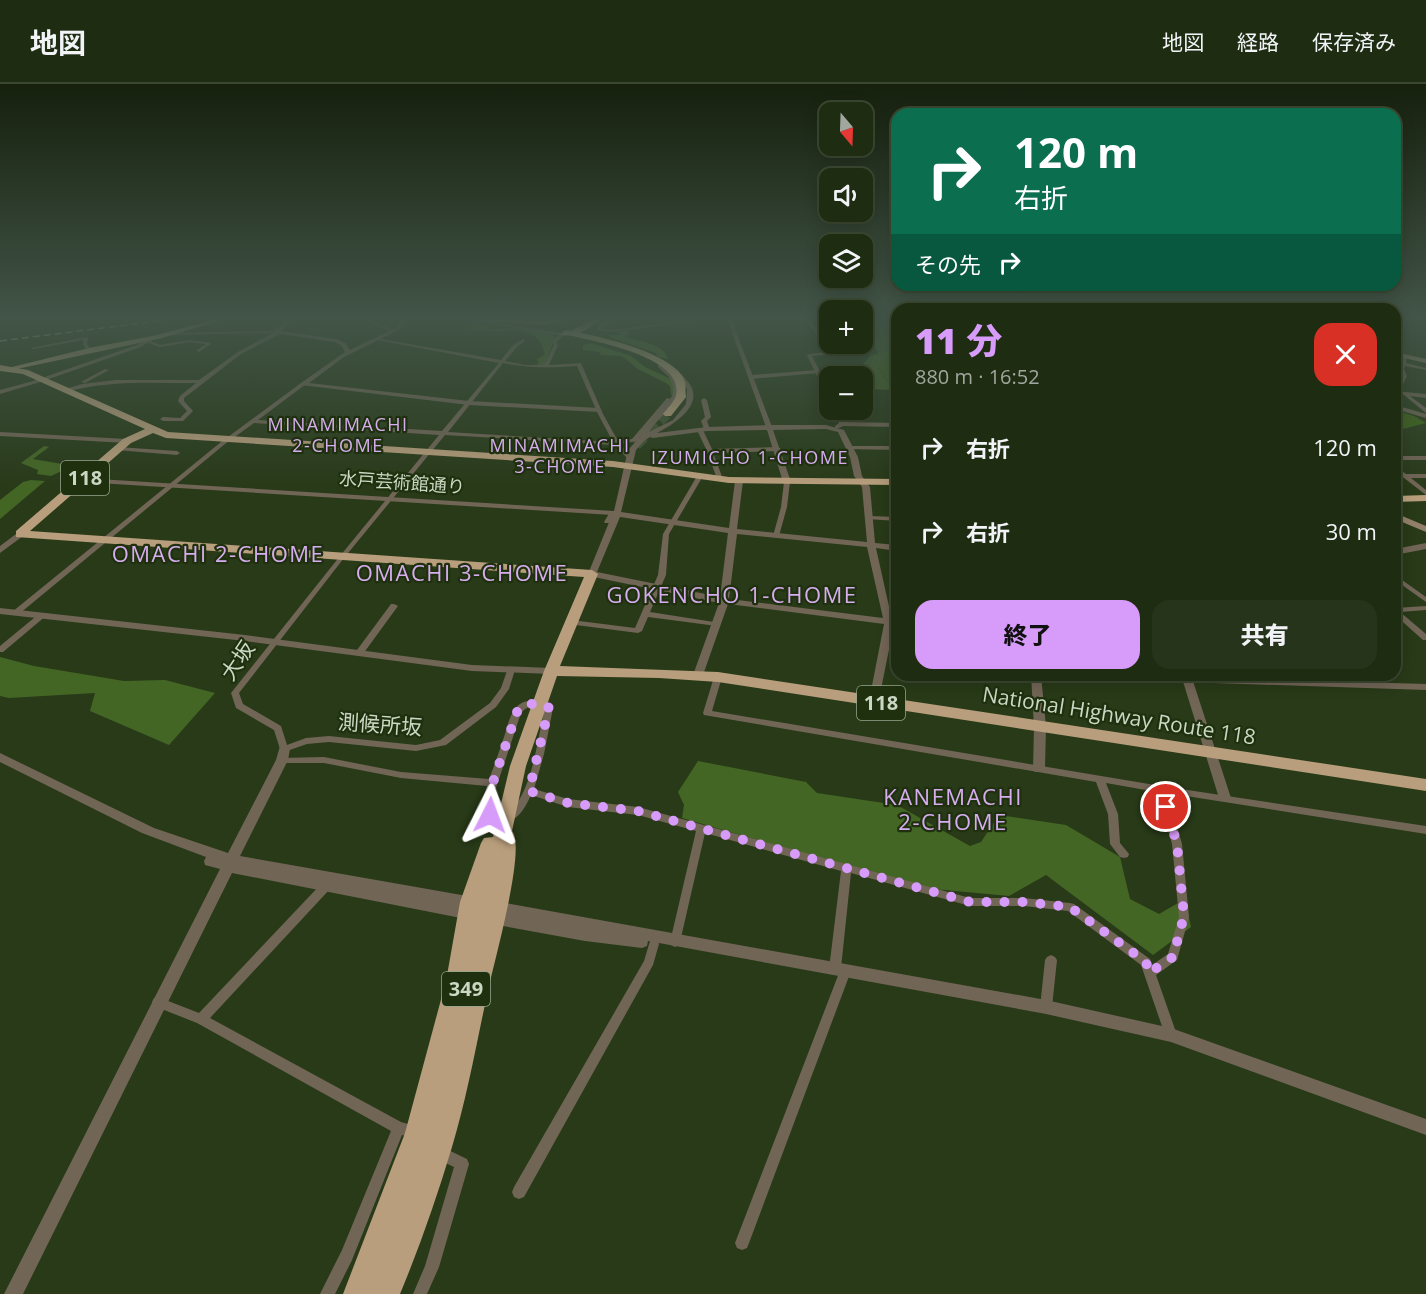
<!DOCTYPE html>
<html lang="ja">
<meta charset="utf-8">
<style>
body{margin:0;font-family:"Open Sans","Noto Sans JP",sans-serif;background:#26341b;color:#f1f3f6;height:100vh;display:flex;flex-direction:column;font-size:22px;white-space:nowrap}
*{box-sizing:border-box;margin:0}
p{font-size:20px;color:#a1a79f}
.icon{flex:none;width:33px;height:33px;fill:none;stroke:currentColor;stroke-width:2;stroke-linecap:round;stroke-linejoin:round}
.map{position:relative;flex:1;overflow:hidden}
.panel{position:absolute;left:891px;top:219px;width:510px;height:378px;display:flex;flex-direction:column;background:#1e2c12;border-radius:18px;box-shadow:0 3px 15px #0003,0 0 0 2px #3c4832}
.panel>*{flex:none}
.banner{position:absolute;left:891px;top:24px;width:510px;height:183px;border-radius:18px;box-shadow:0 3px 15px #0003,0 0 0 2px #3c4832;background:#0b6e4f;color:#fff;overflow:hidden}
.needle{width:39px;rotate:161deg}
.buttons{position:absolute;left:819px;top:18px;display:grid;gap:12px}
.buttons a{display:grid;place-items:center;width:54px;height:54px;border-radius:12px;background:#1e2c12;box-shadow:0 3px 15px #0003,0 0 0 2px #3c4832;font-size:30px}
.pin{position:absolute;display:grid;place-items:center;width:51px;height:51px;color:#fff;margin:-26px;border:3px solid #fff;border-radius:50%;box-shadow:0 2px 6px #0007}
.me{position:absolute;width:66px;margin:-33px;rotate:3deg;stroke-linejoin:round;filter:drop-shadow(0 0 4px #0008)}
.turn{display:flex;align-items:center;gap:21px;height:126px;padding:0 24px;font-size:27px}
.turn .icon{width:78px;height:78px;stroke-width:2.5}
.turn b{display:block;font-size:42px;line-height:51px}
.then{display:flex;align-items:center;height:57px;padding:0 24px;background:#0003;gap:12px;font-size:22px}
.round{display:grid;place-items:center;flex:none;width:63px;height:63px;border-radius:18px;background:#26341b}
.head{display:flex;align-items:center;justify-content:space-between;height:102px;padding:0 24px}
h1{font-size:36px;font-weight:800;line-height:45px;color:#d79bf9}
.cta{display:flex;gap:12px;margin-top:auto;padding:12px 24px}
.cta a{flex:1;height:69px;border-radius:18px;background:#d79bf9;color:#111;font-size:24px;font-weight:800;line-height:69px;text-align:center}
.cta a+a{background:#26341b;color:#f1f3f6}
ul{padding:0;list-style:none}
li{display:flex;align-items:center;gap:18px;height:84px;padding:0 24px}
li div{flex:1}
li b{display:block;font-size:22px}
li em{font-style:normal}
header{display:flex;align-items:center;gap:36px;box-sizing:border-box;height:84px;padding:0 30px;background:#1e2c12;border-bottom:2px solid #3c4832}
header strong{font-size:28px}
nav{display:flex;gap:33px;margin-inline-start:auto;font-size:21px}
.map>svg:first-child{display:block}
.green{fill:#3d6415}
.forest{fill:#446625}
.lines{fill:none;stroke-linecap:round;stroke-linejoin:round}
.trunk-tunnel-far1{stroke:#405232;stroke-width:9;stroke-dasharray:9 4.5;stroke-linecap:butt}
.trunk-tunnel{stroke:#405232;stroke-width:11;stroke-dasharray:11 6;stroke-linecap:butt}
.minor{fill:#716556;fill-rule:evenodd}
.tertiary{fill:#716556;fill-rule:evenodd}
.secondary{fill:#928069;fill-rule:evenodd}
.primary{fill:#ac9476;fill-rule:evenodd}
.trunk{fill:#b89e7c;fill-rule:evenodd}
.rail{stroke:#adbaa4;stroke-width:1.5;stroke-dasharray:7 4;stroke-linecap:butt}
.route{stroke:#d79bf9;stroke-width:10;stroke-dasharray:0 18}
.labels{text-anchor:middle;stroke-width:4.5;stroke-linejoin:round;paint-order:stroke}
.far-neighbourhood-label{font-size:18px;letter-spacing:1.5px;fill:#d6adee;stroke:#1e300e}
.far-street-label{font-size:18px;fill:#cbd7c3;stroke:#1e300e}
.shield{fill:#1e300e;stroke:#97a58d;stroke-width:1.5}
.shield-label{font-size:20px;font-weight:bold;fill:#cbd7c3}
.street-label{font-size:21px;fill:#cbd7c3;stroke:#1e300e}
.neighbourhood-label{font-size:22px;letter-spacing:1.5px;fill:#d6adee;stroke:#1e300e}
</style>
<header>
<strong>地図</strong>
<nav><a>地図</a><a>経路</a><a>保存済み</a></nav>
</header>
<div class="map">
<svg width="1426" height="1210" viewBox="0 0 1426 1210">
<rect width="100%" height="100%" fill="#283a18"/>
<path class="green" d="M891,241H897V301L886,297L878,282L887,272L886,262Z
M1395,326L1414,332L1426,339L1395,347Z"/>
<path class="forest" d="M890,234H897V241H891L889,245L887,272L878,283L886,297L897,301V306L863,305L868,294L860,284L870,272L878,269L875,263L871,240L863,239V237Z
M473,238L492,241L487,245C503,245 550,241 558,257L553,259L544,282H533L538,280L539,277L535,276L545,271C541,251 528,246 508,246C506,246 500,248 498,248C490,247 474,246 463,244Z
M630,246L628,251L624,252C638,258 663,258 668,275L658,273L656,269L609,253L610,251H621L618,248Z
M591,259L631,272L645,283L673,296L674,311H671L670,302L666,299L638,285L622,272L601,271L599,268L583,266V261Z
M44,362L49,363L33,375L68,381V384L51,392L37,390L38,386L21,379Z
M31,396L45,397L0,435V416L23,398Z
M0,573L34,582L124,597L165,596L215,609L169,661L90,627L95,609L9,614L0,612Z
M698,677L806,698L817,709L897,721L970,762L981,758L999,731L1066,741L1120,773L1130,815L1159,830L1185,815L1191,843L1153,871L1046,791L1009,812L923,804L682,734L684,721L678,708Z"/>
<g class="lines">
<path class="trunk-tunnel-far1" d="M651,347L668,330"/>
<path class="trunk-tunnel" d="M636,361L652,345"/>
<path class="minor" d="M360,234H365L395,247L391,248Z
M614,234H618L602,243V245L613,246L708,234H716L613,248L598,247V241Z
M727,234H731L772,343L771,344L766,343Z
M805,234H809L833,269L831,270L812,272L830,307V314L827,313L807,271L809,270L828,268Z
M276,247L280,248V250L241,270L184,314V317L193,327L183,337H163L160,335L163,333L180,334L187,327L178,317L180,312L196,299C151,299 109,296 65,308L62,306L82,300L115,296H199L238,268L273,249L171,251L169,250V249Z
M561,249L565,250L556,258L558,261L549,281L581,279L603,330L618,357L632,355L667,314L672,315L639,354H643V356L620,360L631,372V374H627L615,361L445,351L344,474L239,609L243,620L281,642L287,661L306,654L329,652L416,661L440,656L490,619L501,604L508,584H514L515,586L509,605L496,623L446,661L416,667L329,658L307,660L284,668L281,667L280,665L274,646L236,624L231,609L340,472L439,351L254,339L225,360L19,530H16L12,528L221,358L301,299L306,300L258,336L442,347L499,279L377,256H375V254L501,276L513,261L523,255L525,256V257L517,263L505,277L525,281H544L554,261L552,258ZM503,279C530,284 550,284 577,282L598,330L613,358L448,348Z
M86,253L88,254L87,260L91,266V267H87L83,260V256L33,265L31,264Z
M148,256L160,261L189,256L212,259L199,268L197,267V266L206,260L189,258L160,263L146,258V257Z
M1403,272L1407,273L1406,279L1426,284V286L1405,282L1404,285L1407,292L1402,302L1400,303L1397,301L1403,292L1400,285Z
M105,285L109,286L85,299L81,298Z
M1395,307L1426,310V314L1410,312L1426,324V329L1404,311H1395Z
M704,314L707,316L711,333L707,337L710,345L707,347L704,345L701,337L705,333L701,316Z
M1395,321L1426,330V334L1395,325Z
M832,326H837L844,338L897,339V343L843,342L839,344H835V342L839,339Z
M698,345L703,346L712,365L778,363L781,365L778,367L713,369L723,395L720,397L717,395L707,367L697,346Z
M850,362H897V366L848,365V363Z
M118,363L177,367L180,369L177,371L116,366V364Z
M1395,372H1426V376H1395Z
M1395,382L1406,390H1426V394H1411L1426,406V411L1395,387Z
M700,390L703,392L669,450L666,491L650,528L714,538H717L718,540L717,542L648,533L642,547L638,549L568,540L567,538L568,536H571L635,544L658,491L663,450L697,392Z
M787,396L790,398L787,423L779,452L776,454L773,452L781,423L784,398Z
M612,427L615,429L610,438L609,439H605L604,438L610,428Z
M869,432L897,433V437L867,435L866,434Z
M1395,491L1426,513V518L1395,496Z
M391,520H394L398,522L363,570H357L356,568L357,566Z
M1426,522V526L1400,528L1426,550V556H1423L1395,531V524Z
M40,529H46L47,531L3,568H0V562Z
M718,590L722,593L712,627L1161,702L1426,742V750L1167,709L1182,760L1189,833L1177,876L1156,891L1177,951L1175,955L1171,957L1167,955L1165,951L1141,881L1068,827L1024,822H970L851,789L841,884L845,882L849,883L851,887L749,1159L747,1164L742,1166L737,1164L735,1159L839,889L835,890L831,889L829,885L841,787L705,749L680,858L679,861L675,863L671,861L670,858L696,747L638,731L568,723L531,711C526,722 518,738 505,737L503,734C508,728 514,723 519,716C534,691 537,657 544,629L545,625C536,619 528,621 521,629L494,710V725L502,738L500,741C482,743 483,714 487,702L401,694L324,679H282L279,678L277,676L279,674L324,673L401,688L489,695C495,680 500,665 505,650C507,643 509,635 513,628C520,613 543,613 553,624L544,670L534,705L568,715L638,723L970,814H1024L1070,819L1074,820L1150,875L1152,881L1168,870L1179,833L1172,760L1157,708L1106,699L1118,730L1120,759L1129,770L1128,773L1124,774L1120,773L1110,760L1108,730L1096,698L704,631L703,629L714,593Z
M1187,593L1426,600V606L1184,598L1183,596L1184,594Z
M326,798L330,799L331,802L330,805L210,934L401,1038L422,1044L423,1049L422,1054L417,1055L402,1051L352,1176L335,1210H320L342,1166L391,1047L197,939L154,922L152,918L154,914L158,913L199,929L322,799Z
M654,855L658,857L659,860L653,881L524,1113L519,1115L514,1113L512,1108L514,1103L644,877L650,857Z
M1051,871L1055,873L1057,876L1052,923L1050,927L1046,928L1042,927L1040,923L1045,876L1047,873Z
M440,1062L467,1075L469,1080L439,1183L427,1210H413L425,1182L454,1083L435,1074L433,1069L435,1064Z"/>
<path class="tertiary" d="M289,234H295L281,247L337,255L345,259L350,266L397,243L399,239L395,234H400L405,239L401,245L344,273L309,299L469,317L599,324L602,326L599,328L469,321L301,301V299L345,268L341,261L334,258L274,249V247Z
M457,234H468L566,250L563,252Z
M150,253L153,255L152,256L141,263L37,299L0,310V306L33,297L137,261Z
M658,281H662C699,314 668,319 649,348L673,336L686,320L687,305L677,291L668,284L671,282C679,286 683,292 689,299C705,321 674,340 657,349L707,343L769,341H826L844,346L858,373L862,392L870,403L875,459L897,461V467L876,464L892,536H897V542L894,541L878,620L874,621L869,617L884,540L728,520L703,591L702,593H694L693,591L719,519L589,492L588,490L612,431L82,398L78,396L82,394L614,427L628,366L640,353L647,341L669,317L673,310V302L669,293L658,283ZM826,345L838,348L850,373L854,392L862,403L867,458L737,445L743,397L739,395L735,397L729,444L621,428L636,366L644,357L650,353L653,354L707,347L767,346L783,398L787,400L791,398L773,346ZM620,433L728,449L720,513L597,488ZM737,450L867,463L883,534L729,515Z
M817,286L819,287V289L751,295L748,293L751,291Z
M0,348L127,355L131,357L127,359L0,352Z
M20,447L24,450L23,452L0,469V462Z
M1426,459V465L1395,471V465Z
M0,524L245,551L472,581L551,584L556,587L551,590L472,587L245,557L0,530Z
M1031,591H1041L1046,643L1045,685L1043,688H1035L1033,685L1034,643Z
M1181,591H1191L1231,714L1229,717H1221L1219,714Z
M284,661L288,662L290,665L288,676L240,772L473,813L478,815L480,819L478,823L473,825L468,824L476,826L478,830L476,834L471,836L232,789L23,1210H4L220,785L205,781L204,777L206,773L142,749L0,678V669L154,744L228,769L276,676L280,662Z
M494,817L1046,916L1171,944L1426,1035V1051L1171,958L1046,930L648,857L647,862L642,864L585,857L492,840L487,838L485,834L487,830L494,829L489,827L487,823L489,819Z"/>
<path class="secondary" d="M1395,268L1426,275V279L1395,272Z
M1395,429L1426,442V448L1395,435Z"/>
<path class="primary" d="M220,234H230L158,255L12,286L8,284L89,264L157,251Z
M467,234L543,237L576,234L543,241L470,236Z
M595,234H603C592,243 573,256 559,250L571,247Z"/>
<path class="trunk" d="M566,246C594,251 676,268 685,298C686,302 685,308 686,313L671,332H665L663,330C667,325 675,317 676,311C685,272 589,256 563,250L562,248Z
M0,281L28,286L168,348L613,377L729,393L897,395V401L729,399L613,383L166,354L153,349L131,359L30,447L592,486L598,490L560,582L718,588L1426,695V707L718,598L659,594L557,592L526,682L512,747C527,764 492,885 487,911C476,962 467,1013 452,1063C437,1113 420,1162 400,1210H343L405,1049L446,897L460,818L481,759L484,754L493,753L510,682L544,587L584,493L16,453V447L123,355L145,345L23,290L0,287Z
M1426,411V417L1395,418V412Z"/>
<path class="rail" d="M0,257L181,234"/>
</g>
<linearGradient id="sky" x2="0" y2="1"><stop stop-color="#16200d"/><stop offset="0.58" stop-color="#425548"/><stop offset="1" stop-color="#425548" stop-opacity="0"/></linearGradient>
<rect width="1426" height="403" fill="url(#sky)"/>
<g class="lines">
<path class="route" d="M490,731L488,722L489,710L517,628L525,620H544L549,624L548,628L529,707L568,719L638,727L970,818H1024L1070,823L1146,878L1149,889L1173,873L1184,832L1177,760L1166,723"/>
</g>
<g class="labels">
<g class="far-neighbourhood-label">
<text x="338" y="347">MINAMIMACHI<tspan x="338" dy="21">2-CHOME</tspan></text>
<text x="560" y="368">MINAMIMACHI<tspan x="560" dy="21">3-CHOME</tspan></text>
<text x="750" y="380">IZUMICHO 1-CHOME</text>
</g>
<g class="far-street-label">
<text transform="translate(402 399) rotate(4)" y="6">水戸芸術館通り</text>
</g>
<g class="shield">
<rect x="61" y="377" width="48" height="34" rx="4.5"/>
<rect x="857" y="602" width="48" height="34" rx="4.5"/>
<rect x="442" y="888" width="48" height="34" rx="4.5"/>
</g>
<g class="shield-label">
<text x="85" y="401">118</text>
<text x="881" y="626">118</text>
<text x="466" y="912">349</text>
</g>
<g class="street-label">
<text transform="translate(238 577) rotate(-56)" y="7">大坂</text>
<text transform="translate(1119 632) rotate(9)" y="7">National Highway Route 118</text>
<text transform="translate(380 641) rotate(4)" y="7">測候所坂</text>
</g>
<g class="neighbourhood-label">
<text x="218" y="478">OMACHI 2-CHOME</text>
<text x="462" y="497">OMACHI 3-CHOME</text>
<text x="732" y="519">GOKENCHO 1-CHOME</text>
<text x="953" y="721">KANEMACHI<tspan x="953" dy="25">2-CHOME</tspan></text>
</g>
</g>
</svg>
<div class="buttons">
<a><svg class="needle" viewBox="-14 -14 28 28"><path d="M0-13l5 13h-10z" fill="#e53935"/><path d="M0 13l5-13h-10z" fill="#a1a79f"/></svg></a>
<a><svg class="icon" aria-label="sound" viewBox="0 0 24 24"><path d="M4 9h4l5-4v14l-5-4H4zM17 9q2 3 0 6"/></svg></a>
<a><svg class="icon" aria-label="layers" viewBox="0 0 24 24"><path d="M12 4l9 5-9 5-9-5zM3 14l9 5 9-5"/></svg></a>
<a>+</a>
<a>−</a>
</div>
<div class="pin" style="left:1166px;top:723px;background:#d93025"><svg class="icon" aria-label="arrive" viewBox="0 0 24 24"><path d="M6 21V4h12l-3 4 3 4H6"/></svg></div>
<svg class="me" style="left:490px;top:731px" viewBox="-20 -20 40 40"><path d="M0-17L14 15 0 8-14 15z" fill="#d79bf9" stroke="#fff" stroke-width="4"/></svg>
<div class="banner">
<div class="turn"><svg class="icon" aria-label="right" viewBox="0 0 24 24"><path d="M7 20v-9h11M14 6l5 5-5 5"/></svg><div><b>120 m</b>右折</div></div>
<div class="then">その先<svg class="icon" aria-label="right" viewBox="0 0 24 24"><path d="M7 20v-9h11M14 6l5 5-5 5"/></svg></div>
</div>
<section class="panel">
<div class="head"><div><h1>11 分</h1><p>880 m · 16:52</p></div><a class="round" style="background:#d93025;color:#fff"><svg class="icon" aria-label="close" viewBox="0 0 24 24"><path d="M6 6l12 12M18 6L6 18"/></svg></a></div>
<ul>
<li><svg class="icon" aria-label="right" viewBox="0 0 24 24"><path d="M7 20v-9h11M14 6l5 5-5 5"/></svg><div><b>右折</b></div><em>120 m</em></li>
<li><svg class="icon" aria-label="right" viewBox="0 0 24 24"><path d="M7 20v-9h11M14 6l5 5-5 5"/></svg><div><b>右折</b></div><em>30 m</em></li>
</ul>
<div class="cta"><a>終了</a><a>共有</a></div>
</section>
</div>
